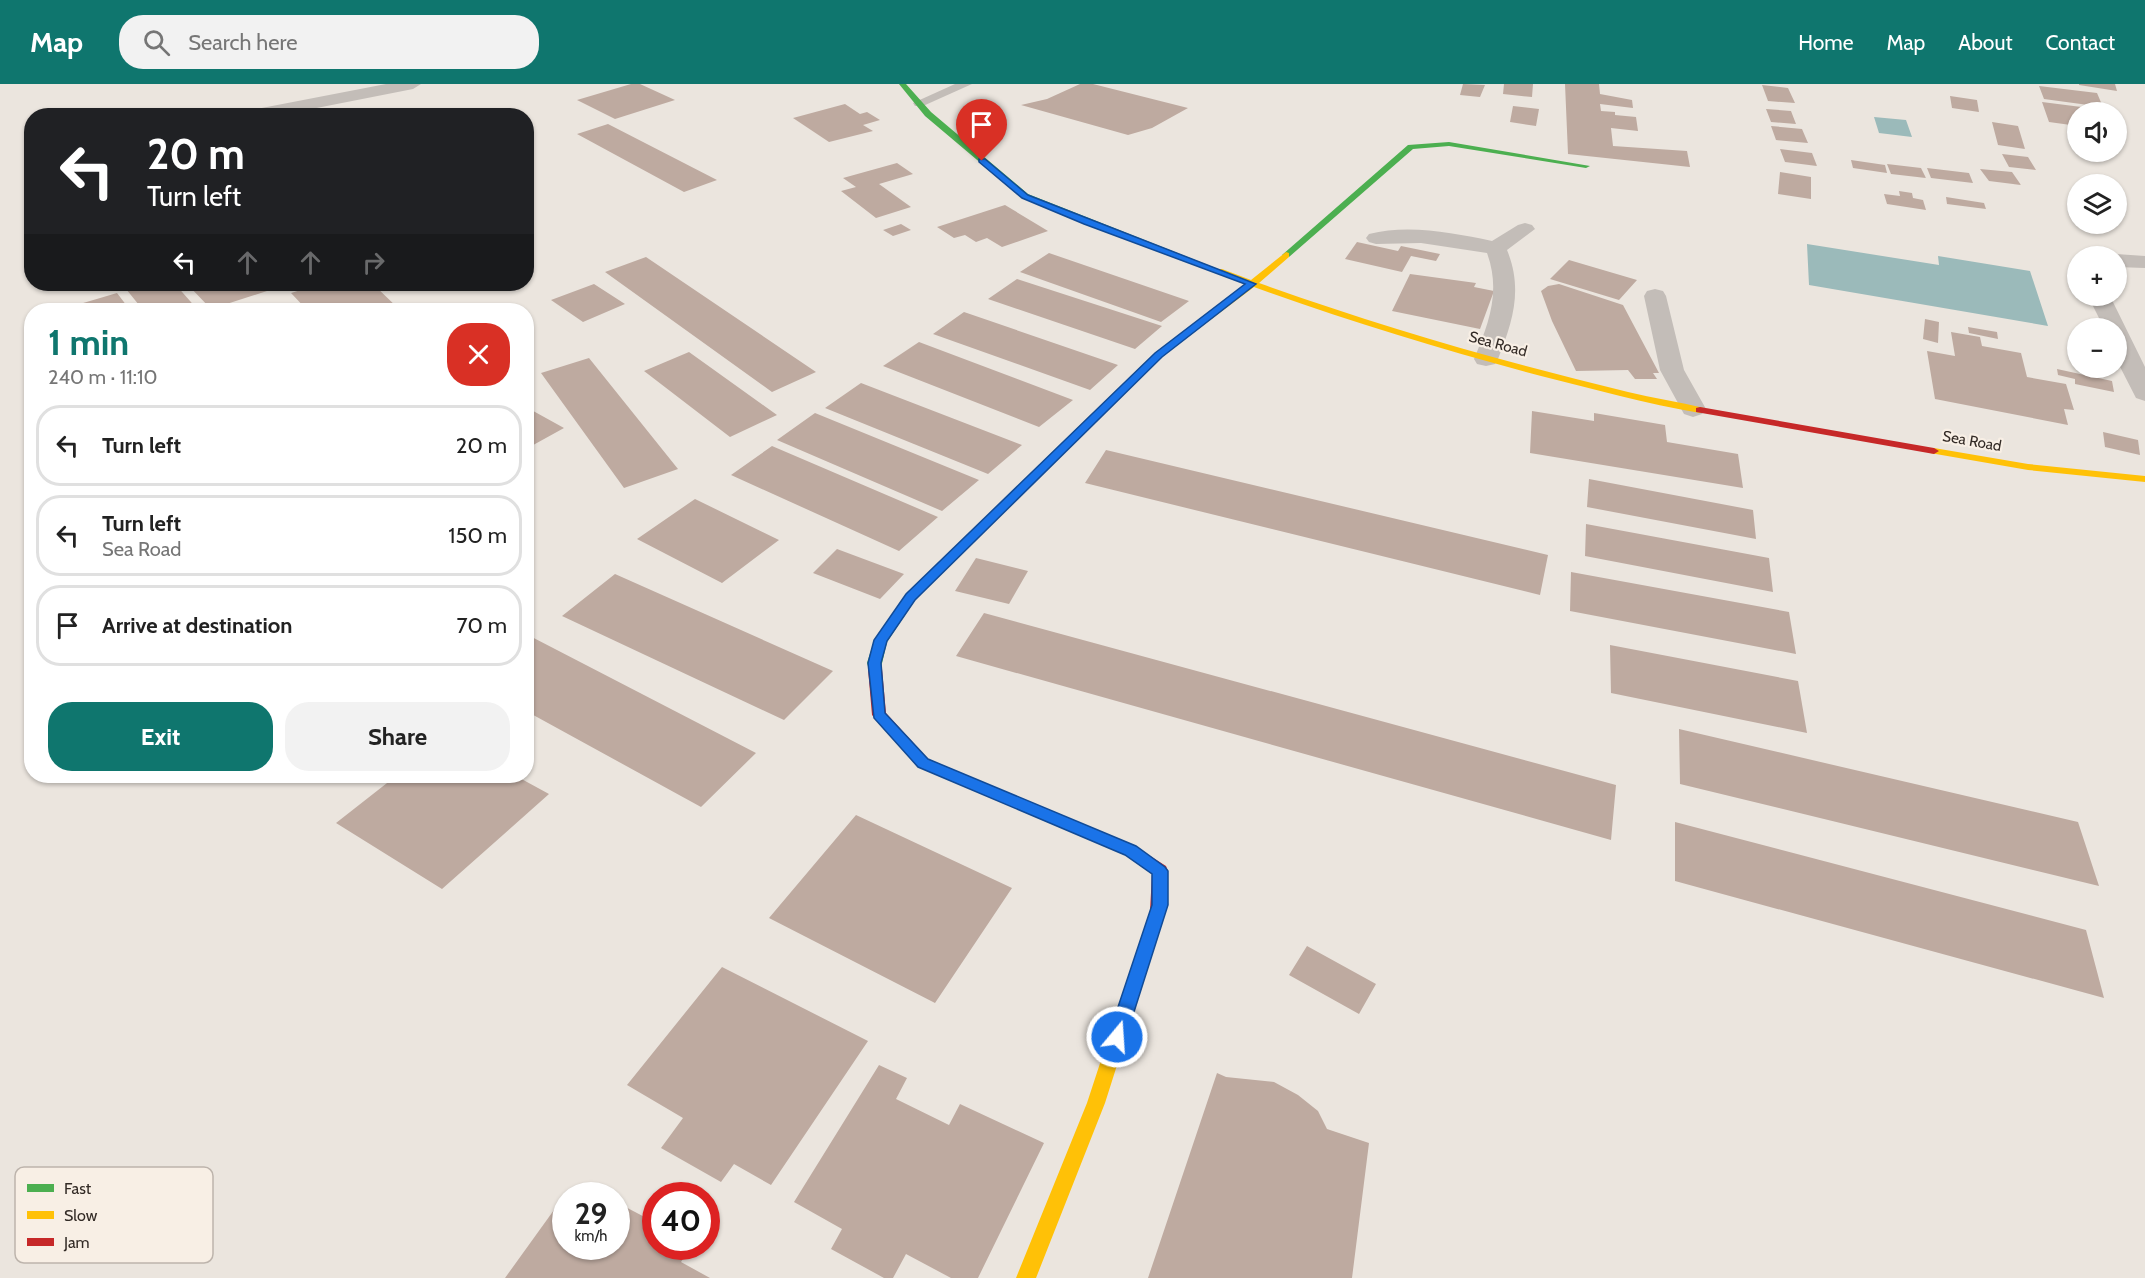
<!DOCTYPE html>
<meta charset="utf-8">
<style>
body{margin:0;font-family:Cabin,sans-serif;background:#f2f2f2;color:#222;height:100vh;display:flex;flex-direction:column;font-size:22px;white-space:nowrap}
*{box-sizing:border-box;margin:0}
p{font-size:20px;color:#767676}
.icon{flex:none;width:33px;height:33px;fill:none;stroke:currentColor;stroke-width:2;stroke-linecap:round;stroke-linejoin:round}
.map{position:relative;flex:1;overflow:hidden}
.panel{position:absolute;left:24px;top:219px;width:510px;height:480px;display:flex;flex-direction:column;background:#fff;border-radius:24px;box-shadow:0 2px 4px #0004}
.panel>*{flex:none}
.top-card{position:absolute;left:24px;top:24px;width:510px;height:183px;border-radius:24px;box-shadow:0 2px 4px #0004;background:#202124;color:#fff;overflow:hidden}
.controls{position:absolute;left:2067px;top:18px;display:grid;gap:12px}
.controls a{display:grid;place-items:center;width:60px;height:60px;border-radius:50%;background:#fff;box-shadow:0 2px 4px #0004;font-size:30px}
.speed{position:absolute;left:552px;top:1098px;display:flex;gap:12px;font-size:30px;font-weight:700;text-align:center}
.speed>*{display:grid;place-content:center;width:78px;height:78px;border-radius:50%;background:#fff;box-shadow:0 2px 4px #0004;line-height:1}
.speed small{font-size:15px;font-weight:400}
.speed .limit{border:9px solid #d22;background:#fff;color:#111}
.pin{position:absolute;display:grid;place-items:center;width:51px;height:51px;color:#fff;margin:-62px -26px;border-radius:50% 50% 50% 0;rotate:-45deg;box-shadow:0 0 6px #0007}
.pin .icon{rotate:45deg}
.me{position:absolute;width:66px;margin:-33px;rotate:18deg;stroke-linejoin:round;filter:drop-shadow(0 0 4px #0008)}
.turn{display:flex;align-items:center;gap:21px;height:126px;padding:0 24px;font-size:27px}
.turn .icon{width:78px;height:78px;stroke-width:2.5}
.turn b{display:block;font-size:42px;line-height:51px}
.lanes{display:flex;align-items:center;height:57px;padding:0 24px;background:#0003;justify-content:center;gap:30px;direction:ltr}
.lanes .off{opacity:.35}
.round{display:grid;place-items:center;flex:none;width:63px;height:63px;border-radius:24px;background:#f2f2f2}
.head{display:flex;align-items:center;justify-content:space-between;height:102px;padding:0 24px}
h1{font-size:36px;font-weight:700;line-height:45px;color:#0f766e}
.button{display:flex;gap:12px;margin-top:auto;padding:12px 24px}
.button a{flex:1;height:69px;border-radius:24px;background:#0f766e;color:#fff;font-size:24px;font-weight:700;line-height:69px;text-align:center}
.button a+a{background:#f2f2f2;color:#222}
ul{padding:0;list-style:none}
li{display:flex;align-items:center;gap:18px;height:81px;margin:0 12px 9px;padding:0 12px;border:3px solid #e0e0e0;border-radius:24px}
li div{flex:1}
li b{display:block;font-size:22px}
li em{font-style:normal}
header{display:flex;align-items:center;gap:36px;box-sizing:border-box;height:84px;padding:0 30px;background:#0f766e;color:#fff}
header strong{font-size:28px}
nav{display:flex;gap:33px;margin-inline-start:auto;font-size:21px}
.search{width:420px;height:54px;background:#f2f2f2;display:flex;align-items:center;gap:15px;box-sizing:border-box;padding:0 21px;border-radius:24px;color:#767676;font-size:22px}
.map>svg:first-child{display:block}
.water{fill:#9bbaba}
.building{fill:#beaaa0}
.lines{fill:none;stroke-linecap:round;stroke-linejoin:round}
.lane{fill:#c3bdb8;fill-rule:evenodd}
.street{fill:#c3bdb8;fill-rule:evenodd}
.fast{fill:#4caf50;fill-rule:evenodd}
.slow{fill:#ffc107;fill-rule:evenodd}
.jam{fill:#c62828;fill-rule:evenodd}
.route{fill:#1a73e8;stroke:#114b97;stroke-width:1.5}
.labels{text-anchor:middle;stroke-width:4.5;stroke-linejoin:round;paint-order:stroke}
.far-street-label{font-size:15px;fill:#332b26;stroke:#f8efe5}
.key{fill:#f8efe5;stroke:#bdb4ac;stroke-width:1.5}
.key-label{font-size:16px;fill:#332b26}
</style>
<header>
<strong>Map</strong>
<div class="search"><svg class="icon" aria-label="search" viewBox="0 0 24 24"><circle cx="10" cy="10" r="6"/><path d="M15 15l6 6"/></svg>Search here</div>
<nav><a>Home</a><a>Map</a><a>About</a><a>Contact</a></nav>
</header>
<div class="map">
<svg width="2145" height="1194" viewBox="0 0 2145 1194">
<rect width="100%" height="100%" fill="#ebe5de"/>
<path class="water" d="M1874,33L1906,36L1912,53L1879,49Z
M1807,160L1939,181L1938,172L2030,187L2048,242L1809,201Z"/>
<path class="building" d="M631,0H640L675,16L615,35L577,16Z
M1080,0H1093L1188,24L1152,44L1128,51L1021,21L1047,15Z
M1463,0L1485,1L1480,13L1460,11Z
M1504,0H1533L1532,13L1503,10Z
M1565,0H1599L1600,10L1632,16L1633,24L1600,20L1601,27L1615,28V31L1636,33L1638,47L1611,44L1613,62L1687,67L1690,83L1568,70Z
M2079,0H2115L2117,7L2079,1Z
M1762,1L1788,4L1795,19L1768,17Z
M2039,2L2097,9L2103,23L2044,15Z
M1950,12L1977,16L1979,28L1952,24Z
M2042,18L2105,26L2106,28H2078V42L2049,38Z
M845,20L860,30L867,28L880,36L863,41L873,47L829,58L793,34Z
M1513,22L1539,25L1536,42L1510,38Z
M1766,25L1791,27L1796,40L1771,38Z
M1992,38L2018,42L2025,65L1998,61Z
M608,40L717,96L684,108L577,50Z
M1771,42L1802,45L1808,59L1776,56Z
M1780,65L1812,69L1817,82L1785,78Z
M2002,70L2028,73L2036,86L2009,83Z
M1851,76L1885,81L1887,89L1853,84Z
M897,79L913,90L879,100L911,123L876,134L841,107L856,103L843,94Z
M1887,80L1921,84L1926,94L1891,90Z
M1927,84L1969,89L1973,99L1931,94Z
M1980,85L2012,88L2021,101L1989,97Z
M1780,88L1811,93V115L1778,110Z
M1899,107L1912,109L1913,114L1923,116L1926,126L1887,120L1884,110L1900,112Z
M1946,113L1984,119L1986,125L1947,120Z
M1005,121L1048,147L1002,163L987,154L976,158L965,151L954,154L937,143Z
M901,140L911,146L893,152L883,146Z
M1357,158L1398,167L1401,162L1440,170L1436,177L1411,172L1402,188L1345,175Z
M1049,169L1189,217L1161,238L1020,188Z
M646,173L816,288L772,308L605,188Z
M1569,176L1637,196L1619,216L1550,195Z
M1410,190L1476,199L1474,203L1494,207L1480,245L1392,227Z
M1017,195L1162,242L1135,265L988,215Z
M122,200H175L198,226H143Z
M187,200H259L267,207L211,225Z
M320,200H373L400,226H307L291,209Z
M594,200L625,220L583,238L551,216Z
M1559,200L1623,221L1659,289H1653L1657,295H1635L1628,286L1576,287L1552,237L1541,207L1548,202Z
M117,209L130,226H77L73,222Z
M964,228L1118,281L1090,306L933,250Z
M1925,235L1939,238L1938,259L1923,255Z
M1968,243L1997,248L1998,255L1969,249Z
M1951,248L1980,253L1982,262L2021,269L2027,293L2066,300L2074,326L2064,325L2068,341L1935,315L1927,267L1955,272Z
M919,258L1073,316L1039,343L883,282Z
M689,268L777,331L730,353L644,287Z
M589,274L678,385L624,404L541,289Z
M2057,285L2112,297L2114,308L2075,300V295L2058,291Z
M861,299L1022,361L988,390L825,324Z
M526,323L564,344L526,365Z
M1532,327L1594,337V329L1665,341L1667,358L1738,370L1743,404L1530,369Z
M815,329L979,396L942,427L777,356Z
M2103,348L2138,356L2140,371L2105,363Z
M772,362L938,433L899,467L731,391Z
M1106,366L1548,471L1540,511L1085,399Z
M1589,395L1753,426L1756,455L1587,423Z
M695,415L779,456L722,499L637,455Z
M1586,440L1769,474L1773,508L1585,472Z
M837,465L904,490L880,515L813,489Z
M976,474L1028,487L1009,520L955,507Z
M1571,488L1789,528L1796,570L1570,527Z
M615,490L833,587L784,636L562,532Z
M984,529L1616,701L1611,756L956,572Z
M526,550L756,669L701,723L526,627Z
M1610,561L1798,597L1807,649L1611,609Z
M1679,645L2078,738L2099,802L1680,700Z
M396,692H516L549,710L442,805L336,739Z
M856,731L1012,804L935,919L769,834Z
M1675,738L2086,846L2104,914L1675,797Z
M1307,862L1376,900L1359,930L1289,891Z
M722,883L868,957L771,1101L734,1080L721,1098L661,1064L683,1034L627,1001Z
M879,981L907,994L896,1015L949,1041L960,1020L1044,1059L978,1194H951L906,1170L893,1194H884L831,1165L842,1145L794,1118Z
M1217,989L1226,993L1274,998L1298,1011L1318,1027L1327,1045L1369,1059L1352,1194H1148Z
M616,1118L656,1139V1162H691L681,1178L710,1194H505L559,1119L566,1123V1162H616Z"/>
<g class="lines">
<path class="lane" d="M955,0H972L923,22H915L913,19Z"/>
<path class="street" d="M386,0H421L413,5L276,32H237L246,27Z
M1525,139L1532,141L1535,145L1507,166C1523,205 1513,237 1498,275L1495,280L1486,282L1477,280L1474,275C1489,239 1501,207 1487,169L1421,159L1376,160L1369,158L1366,154L1369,150C1409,140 1453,149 1492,157L1518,141Z
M2116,170L2145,172V184L2116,183V172H2108Z
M1655,205L1663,207L1666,212L1684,286L1706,325L1702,330L1693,333L1684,330L1660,286L1644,212L1647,207Z
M2088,212H2110L2145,283V317L2136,314L2116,275V244H2104Z"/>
<path class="fast" d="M899,0H906L931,28L1028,110L1223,187L1216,189L1084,140L1022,114L925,32Z
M1449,58L1590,82L1586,84L1449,62L1413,65L1289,173L1282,171L1408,61Z
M1081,343L1085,344V348L915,516L887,558L880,588H870L867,579L874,557L907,510L1077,344Z"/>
<path class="slow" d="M1286,168L1289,169V173L1259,199C1379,242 1503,278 1628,308C1653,314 1679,318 1704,324L1705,326L1700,329C1646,320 1594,305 1541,292C1444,266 1348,237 1254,203L1161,273L1085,348H1077V344L1155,269L1246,200L1216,189V185H1222L1251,196Z
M1934,364L2028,380L2145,392V398L2028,386L1930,369V365Z
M1158,820L1164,822L1166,827L1105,1019L1036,1194H1016L1087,1019L1150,827L1152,822Z"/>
<path class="jam" d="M1700,323L1934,364L1939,367L1934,370L1696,328V324Z
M875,580L882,585L886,629L928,675L1136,763L1166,782L1168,787L1166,827L1164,832L1158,834L1152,832L1150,827L1152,790L1126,771L918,683L872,631L868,585Z"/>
</g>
<path class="route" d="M979,75H985L1028,111L1256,200L1162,273L915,516L887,557L881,579L885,629L928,675L1136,762L1165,783L1168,787V821L1126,953L1123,959L1117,961L1111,959L1108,953L1152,821V790L1125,771L918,683L874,634L868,579L874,556L906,510L1155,269L1245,200L1084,140L1022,114L979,78Z"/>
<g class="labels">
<g class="far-street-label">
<text transform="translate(1498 260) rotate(15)" y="5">Sea Road</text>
<text transform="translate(1972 357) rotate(10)" y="5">Sea Road</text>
</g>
</g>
<rect x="15" y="1083" width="198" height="96" rx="9" class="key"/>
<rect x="27" y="1100" width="27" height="8" fill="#4caf50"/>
<rect x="27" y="1127" width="27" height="8" fill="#ffc107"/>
<rect x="27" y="1154" width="27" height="8" fill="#c62828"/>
<g class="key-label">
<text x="64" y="1110">Fast</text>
<text x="64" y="1137">Slow</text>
<text x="64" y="1164">Jam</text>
</g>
</svg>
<div class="controls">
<a><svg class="icon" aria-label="sound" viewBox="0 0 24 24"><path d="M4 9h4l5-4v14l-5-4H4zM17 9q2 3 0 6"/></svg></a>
<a><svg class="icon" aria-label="layers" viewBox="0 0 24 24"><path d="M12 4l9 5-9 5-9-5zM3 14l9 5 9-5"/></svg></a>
<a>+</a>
<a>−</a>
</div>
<div class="speed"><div>29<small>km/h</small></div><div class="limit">40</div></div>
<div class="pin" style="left:982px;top:77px;background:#d93025"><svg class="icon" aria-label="arrive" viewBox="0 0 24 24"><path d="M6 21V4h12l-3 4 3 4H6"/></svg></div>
<svg class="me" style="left:1117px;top:953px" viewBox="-20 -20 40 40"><circle r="17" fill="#1a73e8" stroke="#fff" stroke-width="3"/><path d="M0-11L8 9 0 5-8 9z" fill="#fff"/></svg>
<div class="top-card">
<div class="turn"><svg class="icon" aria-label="left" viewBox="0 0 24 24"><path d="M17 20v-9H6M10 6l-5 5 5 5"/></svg><div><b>20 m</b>Turn left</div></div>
<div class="lanes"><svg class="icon" aria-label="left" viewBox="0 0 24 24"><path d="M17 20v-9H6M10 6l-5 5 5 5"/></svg><svg class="icon off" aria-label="ahead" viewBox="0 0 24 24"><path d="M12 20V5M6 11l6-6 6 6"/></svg><svg class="icon off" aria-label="ahead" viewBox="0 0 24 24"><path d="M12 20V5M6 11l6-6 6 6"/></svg><svg class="icon off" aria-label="right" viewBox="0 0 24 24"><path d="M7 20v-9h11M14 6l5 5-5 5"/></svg></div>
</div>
<section class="panel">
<div class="head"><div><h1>1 min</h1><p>240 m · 11:10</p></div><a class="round" style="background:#d93025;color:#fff"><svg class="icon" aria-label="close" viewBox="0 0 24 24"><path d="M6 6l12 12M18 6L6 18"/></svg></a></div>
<ul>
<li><svg class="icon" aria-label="left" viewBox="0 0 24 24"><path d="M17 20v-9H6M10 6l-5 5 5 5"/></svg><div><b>Turn left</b></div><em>20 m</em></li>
<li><svg class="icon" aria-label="left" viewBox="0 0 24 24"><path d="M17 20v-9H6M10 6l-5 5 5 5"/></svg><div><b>Turn left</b><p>Sea Road</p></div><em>150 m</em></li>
<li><svg class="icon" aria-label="arrive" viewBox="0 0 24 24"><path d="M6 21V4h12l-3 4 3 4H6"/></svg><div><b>Arrive at destination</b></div><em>70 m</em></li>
</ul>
<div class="button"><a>Exit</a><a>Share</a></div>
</section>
</div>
